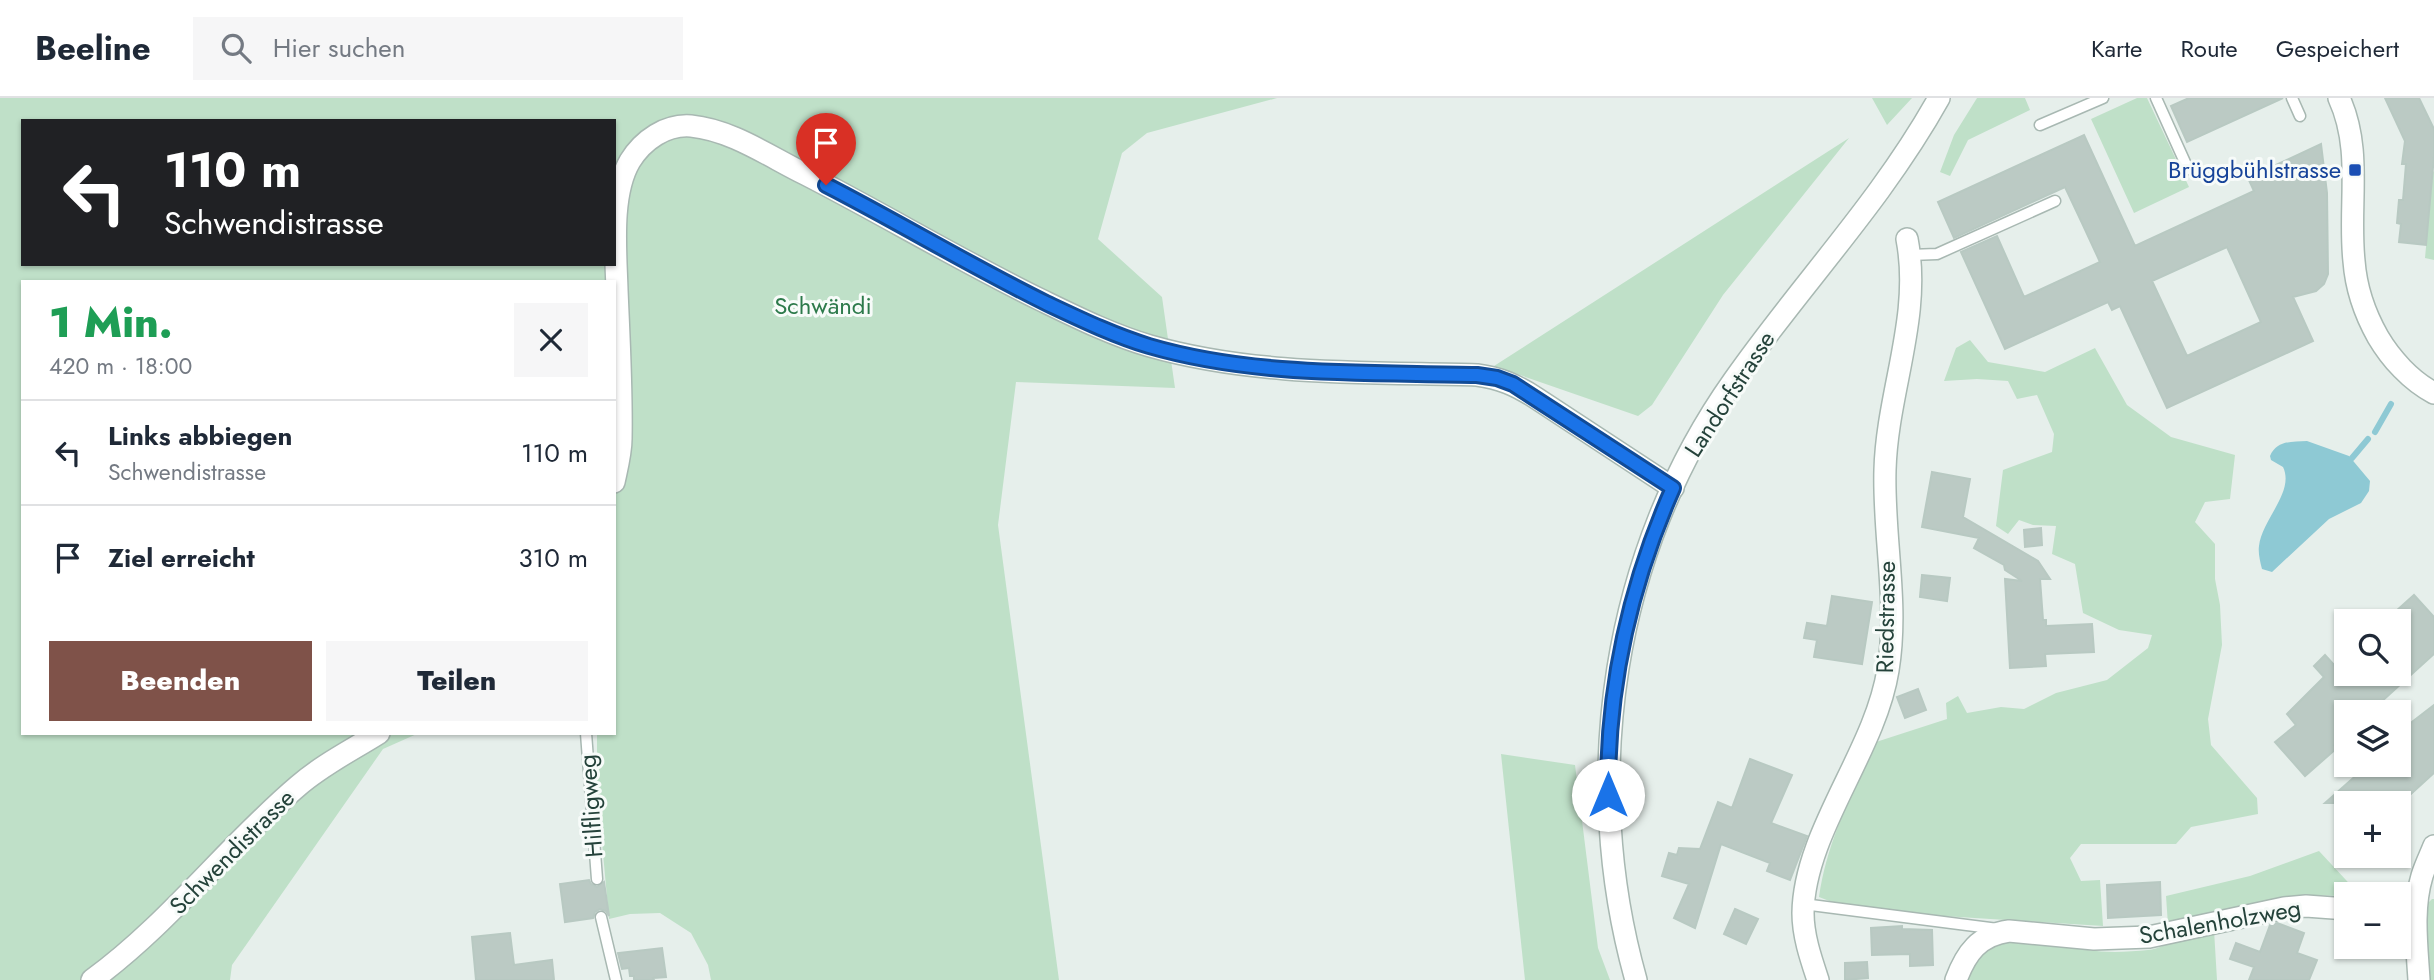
<!DOCTYPE html>
<html lang="de">
<meta charset="utf-8">
<style>
body{margin:0;font-family:Jost,sans-serif;background:#f6f6f7;color:#1f2937;height:100vh;display:flex;flex-direction:column;font-size:26px;white-space:nowrap}
*{box-sizing:border-box;margin:0}
p{font-size:23px;color:#747a83}
.icon{flex:none;width:38px;height:38px;fill:none;stroke:currentColor;stroke-width:2;stroke-linecap:round;stroke-linejoin:round}
.map{position:relative;flex:1;overflow:hidden}
.side{position:absolute;left:21px;top:182px;width:595px;height:455px;display:flex;flex-direction:column;background:#fff;border-radius:0px;box-shadow:0 2px 5px #0004}
.side>*{flex:none}
.banner{position:absolute;left:21px;top:21px;width:595px;height:147px;border-radius:0px;box-shadow:0 2px 5px #0004;background:#202124;color:#fff;overflow:hidden}
.tools{position:absolute;left:2334px;top:511px;display:grid;gap:14px}
.tools a{display:grid;place-items:center;width:77px;height:77px;border-radius:0px;background:#fff;box-shadow:0 2px 5px #0004;font-size:35px}
.pin{position:absolute;display:grid;place-items:center;width:60px;height:60px;color:#fff;margin:-72px -30px;border-radius:50% 50% 50% 0;rotate:-45deg;box-shadow:0 0 7px #0007}
.pin .icon{rotate:45deg}
.me{position:absolute;width:77px;margin:-38px;rotate:0deg;stroke-linejoin:round;filter:drop-shadow(0 0 5px #0008)}
.turn{display:flex;align-items:center;gap:24px;height:147px;padding:0 28px;font-size:32px}
.turn .icon{width:91px;height:91px;stroke-width:2.5}
.turn b{display:block;font-size:49px;line-height:60px}
.round{display:grid;place-items:center;flex:none;width:74px;height:74px;border-radius:0px;background:#f6f6f7}
.summary{display:flex;align-items:center;justify-content:space-between;height:119px;padding:0 28px}
h1{font-size:42px;font-weight:800;line-height:52px;color:#1e9e55}
.button{display:flex;gap:14px;margin-top:auto;padding:14px 28px}
.button a{flex:1;height:80px;border-radius:0px;background:#7f5249;color:#fff;font-size:28px;font-weight:800;line-height:80px;text-align:center}
.button a+a{background:#f6f6f7;color:#1f2937}
ul{padding:0;list-style:none}
li{display:flex;align-items:center;gap:21px;height:105px;padding:0 28px;border-top:2px solid #e0e1e3}
li div{flex:1}
li b{display:block;font-size:26px}
li em{font-style:normal}
header{display:flex;align-items:center;gap:42px;box-sizing:border-box;height:98px;padding:0 35px;background:#fff;border-bottom:2px solid #e0e1e3}
header strong{font-size:33px}
nav{display:flex;gap:38px;margin-inline-start:auto;font-size:24px}
.search{width:490px;height:63px;background:#f6f6f7;display:flex;align-items:center;gap:18px;box-sizing:border-box;padding:0 24px;border-radius:0px;color:#747a83;font-size:26px}
.map>svg:first-child{display:block}
.green{fill:#bfe0c8;fill-rule:evenodd}
.water{fill:#8ec9d4}
.lines{fill:none;stroke-linecap:round;stroke-linejoin:round}
.stream{stroke:#8ec9d4;stroke-width:6}
.building{fill:#bbcac4;stroke:#b8c9c2;stroke-width:2;fill-rule:evenodd}
.service-casing{stroke:#a8b8b2;stroke-width:13}
.minor-casing{stroke:#a8b8b2;stroke-width:24}
.tertiary-casing{stroke:#a8b8b2;stroke-width:24}
.service{stroke:#fff;stroke-width:10}
.minor{stroke:#fff;stroke-width:21}
.tertiary{stroke:#fff;stroke-width:21}
.route-casing{stroke:#114b97;stroke-width:18}
.route{stroke:#1a73e8;stroke-width:12}
.transit-dot{fill:#1a4fb4;stroke:#f7fbf9;stroke-width:2.5}
.labels{text-anchor:middle;stroke-width:6;stroke-linejoin:round;paint-order:stroke}
.transit-label{font-size:24px;fill:#164399;stroke:#f7fbf9;text-anchor:end}
.park-label{font-size:24px;fill:#2d7a4b;stroke:#f7fbf9}
.street-label{font-size:24px;fill:#24423a;stroke:#f7fbf9}
</style>
<header>
<strong>Beeline</strong>
<div class="search"><svg class="icon" aria-label="search" viewBox="0 0 24 24"><circle cx="10" cy="10" r="6"/><path d="M15 15l6 6"/></svg>Hier suchen</div>
<nav><a>Karte</a><a>Route</a><a>Gespeichert</a></nav>
</header>
<div class="map">
<svg width="2434" height="882" viewBox="0 0 2434 882">
<rect width="100%" height="100%" fill="#e6efeb"/>
<path class="green" d="M0,0H1277L1147,35L1122,55L1098,141L1162,199L1175,290L1016,284L998,427L1059,882H711L708,867L691,835L660,815L630,816L609,821L597,690V635H614V184H23V635H419L383,651L232,867L230,882H0ZM23,23H614V166H23Z
M1872,0H1912L1887,27Z
M1977,0H2025L2030,12L1968,42L1950,78L1940,74L1954,37Z
M2137,0H2147L2189,89L2134,115L2091,21Z
M1849,40L1723,197L1652,307L1638,318L1494,268Z
M2433,73L2434,74V162L2425,160Z
M1970,242L1988,264L2045,274L2095,250L2127,307L2171,339L2235,357L2230,401L2205,404L2195,424L2215,446V481L2220,507L2222,547L2208,621L2211,647L2257,700L2258,716L2191,729L2176,746H2081L2070,760L2081,783L2100,782L2103,828L1943,818L1837,806L1819,799C1827,743 1852,695 1876,644L1947,621L1946,605L1958,598L1967,615L2001,609L2024,611L2056,595L2107,582L2148,550L2152,537L2119,532L2083,515L2075,466L2052,456L2056,428L2033,427L2019,422L2008,436L1996,428L2003,372L2052,354L2054,336L2037,297L2017,301L2008,283L1977,281L1944,283L1956,250Z
M1501,656L1575,667L1598,850L1610,882H1525Z
M2319,753L2359,796H2347V799C2286,792 2227,813 2168,827L2166,798L2250,778Z
M2432,801H2434V882H2428L2424,809Z
M2214,832L2217,882H1967C1983,825 2046,846 2088,852C2107,855 2129,854 2148,852C2159,851 2167,845 2178,841C2190,837 2202,835 2214,832Z"/>
<path class="water" d="M2307,343L2349,358L2370,383L2369,393L2361,405L2329,421L2272,474L2262,471C2260,463 2258,455 2259,448C2262,421 2295,394 2283,369L2271,362L2270,358C2277,342 2292,344 2307,343Z"/>
<g class="lines">
<path class="stream" d="M2375,334L2391,306
M2352,360L2368,341"/>
</g>
<path class="building" d="M2189,0H2283L2187,44L2171,8Z
M2385,0H2419L2434,31V58L2426,147L2399,144L2401,126L2397,125L2399,102H2403L2406,66H2402L2405,43Z
M2084,37L2135,148L2254,93L2248,80L2321,46L2327,95L2328,176L2324,186L2316,193L2293,199L2313,243L2167,310L2120,208L2112,212L2108,204L2005,251L1961,154L1997,138L2024,199L2100,164L2082,125L2065,89L1954,140L1938,104ZM2227,149L2261,224L2187,258L2152,183Z
M1932,374L1970,381L1963,419L2038,463L2050,481H2040L2043,522H2046V528L2092,526L2094,554L2045,556L2046,568L2010,570L2005,481L2022,483L2005,472L2004,467L1974,450L1979,440L1922,429Z
M2041,430L2042,447L2025,449L2024,432Z
M1922,477L1950,480L1947,503L1920,499Z
M2414,497L2434,519V556L2370,614H2347V635L2334,647L2337,650L2305,678L2275,644L2296,627L2287,616L2324,579L2314,568L2325,557L2335,568L2347,558V576H2399V523H2385Z
M1832,498L1872,504L1862,566L1814,559L1817,542L1804,540L1807,525L1827,528Z
M1918,591L1926,612L1905,620L1897,599Z
M2434,607V675L2401,705H2325L2368,667H2399V634Z
M1750,661L1792,677L1771,725L1807,738L1790,782L1767,773L1770,765L1721,746L1695,830L1674,820L1689,786L1662,778L1669,755L1677,757L1679,750L1700,751L1718,704L1732,710Z
M589,782L591,786L597,789L604,784L609,818L606,813L600,811L595,814L593,820L565,824L560,786Z
M2160,784L2161,817L2108,820L2107,787Z
M1735,811L1758,821L1746,846L1724,836Z
M2277,825L2304,835L2297,855L2317,862L2309,882H2249L2254,869L2230,861L2236,845L2260,854L2270,827Z
M1902,828V831L1932,832L1933,867L1910,868V856L1872,857L1871,830Z
M510,835L514,867L552,862L554,882H476L472,839Z
M662,850L666,879L653,880L654,882H634V878H630L629,870L622,871L618,855Z
M1867,864L1868,880L1845,882V865Z"/>
<g class="lines">
<g class="service-casing">
<path id="service" d="M2156,0L2188,71
M2292,0L2300,18
M2040,27L2103,0
M1910,157L1937,156L2055,103
M586,635L597,781
M1803,806L1998,831
M601,819L616,882"/>
</g>
<g class="minor-casing">
<path id="minor" d="M2339,0C2363,52 2348,108 2354,163C2356,190 2365,216 2378,239C2391,261 2411,283 2434,295
M614,384C617,370 621,355 621,341C622,291 619,241 617,192C616,154 610,97 630,63C643,42 666,26 691,28C732,32 770,59 805,76C885,117 961,163 1041,202C1076,219 1112,237 1150,248C1255,278 1368,274 1477,277C1500,280 1516,287 1536,300L1673,390
M92,882C169,826 226,749 298,688C322,667 352,652 379,635
M1818,882C1811,861 1803,838 1803,815C1804,734 1875,654 1888,572C1899,506 1883,438 1885,372C1887,294 1922,219 1907,141
M1956,882C1966,855 1979,837 2009,833L2094,841L2149,839L2284,810L2306,808L2347,811
M2419,882C2417,848 2412,811 2422,778C2425,768 2430,758 2434,748"/>
</g>
<g class="tertiary-casing">
<path id="tertiary" d="M1636,882C1579,680 1612,454 1734,282C1802,185 1881,104 1939,0"/>
</g>
<use href="#service" class="service"/>
<use href="#minor" class="minor"/>
<use href="#tertiary" class="tertiary"/>
</g>
<g class="lines">
<g class="route-casing">
<path id="route" d="M826,87C900,125 971,168 1046,205C1080,221 1113,237 1149,248C1255,279 1368,274 1477,277L1497,280L1513,286L1673,390C1630,487 1607,591 1608,697"/>
</g>
<use href="#route" class="route"/>
</g>
<rect class="transit-dot" x="2348" y="65" width="14" height="14" rx="3.5"/>
<g class="labels">
<g class="transit-label">
<text x="2341" y="80">Brüggbühlstrasse</text>
</g>
<g class="park-label">
<text x="823" y="216">Schwändi</text>
</g>
<g class="street-label">
<text transform="translate(1730 296) rotate(-57)" y="8">Landorfstrasse</text>
<text transform="translate(1886 519) rotate(-89)" y="8">Riedstrasse</text>
<text transform="translate(591 708) rotate(-94)" y="8">Hilfligweg</text>
<text transform="translate(232 754) rotate(-45)" y="8">Schwendistrasse</text>
<text transform="translate(2220 824) rotate(-10)" y="8">Schalenholzweg</text>
</g>
</g>
</svg>
<div class="tools">
<a><svg class="icon" aria-label="search" viewBox="0 0 24 24"><circle cx="10" cy="10" r="6"/><path d="M15 15l6 6"/></svg></a>
<a><svg class="icon" aria-label="layers" viewBox="0 0 24 24"><path d="M12 4l9 5-9 5-9-5zM3 14l9 5 9-5"/></svg></a>
<a>+</a>
<a>−</a>
</div>
<div class="pin" style="left:826px;top:87px;background:#d93025"><svg class="icon" aria-label="arrive" viewBox="0 0 24 24"><path d="M6 21V4h12l-3 4 3 4H6"/></svg></div>
<svg class="me" style="left:1608px;top:697px" viewBox="-20 -20 40 40"><circle r="19" fill="#fff"/><path d="M0-13L10 11 0 6-10 11z" fill="#1a73e8"/></svg>
<div class="banner">
<div class="turn"><svg class="icon" aria-label="left" viewBox="0 0 24 24"><path d="M17 20v-9H6M10 6l-5 5 5 5"/></svg><div><b>110 m</b>Schwendistrasse</div></div>
</div>
<section class="side">
<div class="summary"><div><h1>1 Min.</h1><p>420 m · 18:00</p></div><a class="round"><svg class="icon" aria-label="close" viewBox="0 0 24 24"><path d="M6 6l12 12M18 6L6 18"/></svg></a></div>
<ul>
<li><svg class="icon" aria-label="left" viewBox="0 0 24 24"><path d="M17 20v-9H6M10 6l-5 5 5 5"/></svg><div><b>Links abbiegen</b><p>Schwendistrasse</p></div><em>110 m</em></li>
<li><svg class="icon" aria-label="arrive" viewBox="0 0 24 24"><path d="M6 21V4h12l-3 4 3 4H6"/></svg><div><b>Ziel erreicht</b></div><em>310 m</em></li>
</ul>
<div class="button"><a>Beenden</a><a>Teilen</a></div>
</section>
</div>
